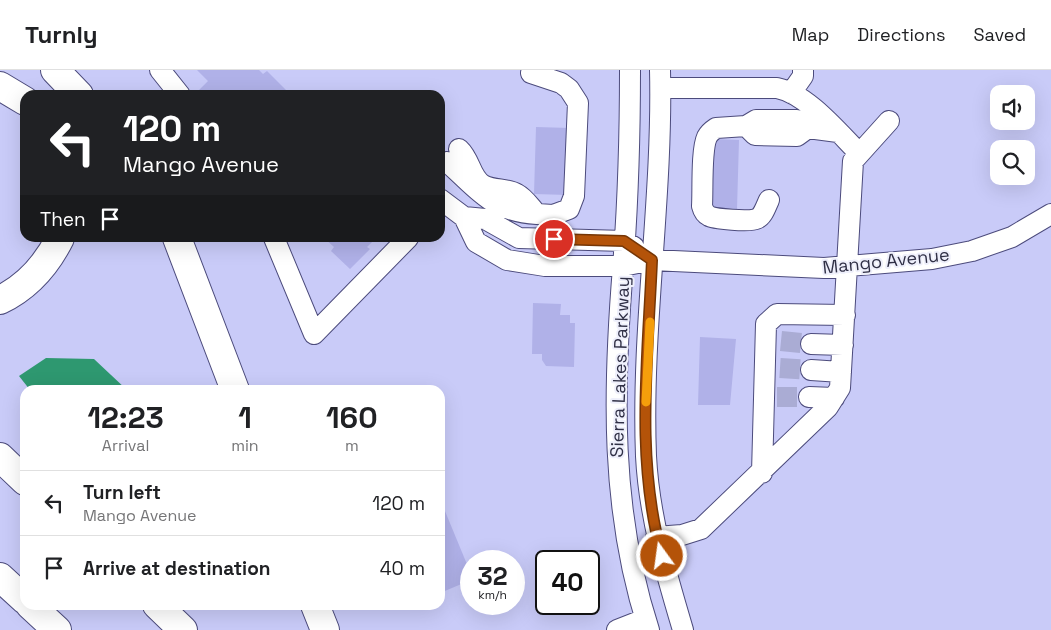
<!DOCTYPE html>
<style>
body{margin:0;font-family:"Space Grotesk",sans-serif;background:#f2f2f2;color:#202124;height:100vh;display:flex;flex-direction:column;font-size:19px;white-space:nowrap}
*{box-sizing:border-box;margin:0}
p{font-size:16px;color:#757577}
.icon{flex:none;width:28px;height:28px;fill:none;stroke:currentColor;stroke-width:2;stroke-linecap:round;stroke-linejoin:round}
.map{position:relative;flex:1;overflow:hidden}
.drawer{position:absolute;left:20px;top:315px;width:425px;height:225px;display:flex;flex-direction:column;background:#fff;border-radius:15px;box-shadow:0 5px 20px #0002}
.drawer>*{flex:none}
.hud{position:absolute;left:20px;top:20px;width:425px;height:152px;border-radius:15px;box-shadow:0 5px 20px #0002;background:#202124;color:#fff;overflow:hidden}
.fabs{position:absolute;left:990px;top:15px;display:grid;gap:10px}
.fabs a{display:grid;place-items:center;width:45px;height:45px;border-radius:10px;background:#fff;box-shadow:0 5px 20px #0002;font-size:25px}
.speed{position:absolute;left:460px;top:480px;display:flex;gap:10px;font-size:25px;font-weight:700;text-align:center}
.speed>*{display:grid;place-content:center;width:65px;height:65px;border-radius:50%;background:#fff;box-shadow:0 5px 20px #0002;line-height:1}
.speed small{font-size:12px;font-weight:400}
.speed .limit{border:2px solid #111;border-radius:8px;background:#fff;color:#111}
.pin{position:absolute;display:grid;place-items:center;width:42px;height:42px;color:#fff;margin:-21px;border:2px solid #fff;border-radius:50%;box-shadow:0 1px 5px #0007}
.me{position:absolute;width:55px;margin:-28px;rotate:346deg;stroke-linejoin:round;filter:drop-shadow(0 0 4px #0008)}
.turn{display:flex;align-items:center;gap:18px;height:105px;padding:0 20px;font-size:22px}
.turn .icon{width:65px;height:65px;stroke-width:2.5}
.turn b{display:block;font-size:35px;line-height:42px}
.then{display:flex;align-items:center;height:48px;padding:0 20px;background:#0003;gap:10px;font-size:19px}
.eta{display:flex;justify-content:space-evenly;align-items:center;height:85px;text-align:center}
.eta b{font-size:30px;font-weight:800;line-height:35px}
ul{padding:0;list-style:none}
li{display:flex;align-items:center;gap:15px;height:65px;padding:0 20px;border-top:1px solid #e0e0e0}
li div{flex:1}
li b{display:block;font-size:19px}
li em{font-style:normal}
header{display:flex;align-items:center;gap:30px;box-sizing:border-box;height:70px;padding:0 25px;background:#fff;border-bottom:1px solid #e0e0e0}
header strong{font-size:24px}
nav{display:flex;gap:28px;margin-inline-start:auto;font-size:18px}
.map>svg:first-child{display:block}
.water{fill:#2e9870}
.building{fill:#b0b1e8}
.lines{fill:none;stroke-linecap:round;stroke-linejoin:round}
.minor-tunnel{stroke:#aaacd4;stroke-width:20;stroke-dasharray:20 10;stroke-linecap:butt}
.minor-casing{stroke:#4c4b7c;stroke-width:22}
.highway-casing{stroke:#4c4b7c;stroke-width:30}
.minor{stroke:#fff;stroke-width:20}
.highway{stroke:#fff;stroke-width:28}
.route-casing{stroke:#753606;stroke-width:12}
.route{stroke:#b45309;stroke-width:9}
.slow{stroke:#f59e0b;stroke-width:9}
.labels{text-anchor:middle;stroke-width:4;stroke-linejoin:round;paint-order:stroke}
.street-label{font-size:18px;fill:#303046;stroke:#eeeffb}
</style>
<header>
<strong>Turnly</strong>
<nav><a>Map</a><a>Directions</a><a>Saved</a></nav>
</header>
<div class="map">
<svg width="1051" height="560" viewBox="0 0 1051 560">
<rect width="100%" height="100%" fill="#c9cbf8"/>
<path class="water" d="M46,288L94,289L127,320H30L19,306Z"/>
<path class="building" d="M197,0H259L263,4L267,1L291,25H202L198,21L208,11Z
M536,57L570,58L568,125L534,124Z
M713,69L739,70L737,139L710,138Z
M324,168H376L367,177L370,179L350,199L331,181L334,177Z
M533,233L561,234L560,245H570V253H575L574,297L546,296L542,290V284H532Z
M700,267L736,269L730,335H698Z
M440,429L471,504V510L440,523Z"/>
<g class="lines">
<path class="minor-tunnel" d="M781,271L811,274
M780,298L811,300
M777,327H809"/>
<g class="minor-casing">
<path id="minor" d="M160,0L180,25
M630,0C630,65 628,132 623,197C613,320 610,441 649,560
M660,0C663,129 641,257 646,386C649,446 666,503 683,560
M661,18H777C807,24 838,62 859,83
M791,23L803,6V0
M746,56L755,65L797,66L808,58
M459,79C471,90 470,107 483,115C494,121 507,118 517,124C525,128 531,138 537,144L553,145L569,139L574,126L578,33L569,19L561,13L531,3
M447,92C479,120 490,141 537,144
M440,129L464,147L485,149L519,168L624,171L634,177
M769,130C766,136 763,147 756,149C750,152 714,149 709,146C705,144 703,140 702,136C703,120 701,80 707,67C709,63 713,60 716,58L746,56L756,50H797L808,58L838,62
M464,147L476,172L507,190L545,196H623L652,190L824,198L932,189L972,181L1012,167L1051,144
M274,168L314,264L408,168
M811,274L843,275
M811,300L841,302
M809,327L834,328
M762,403L766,254L777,244L845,245
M656,467L682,465L701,459L828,337L840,318L853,91L889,51
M617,560L645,549"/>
</g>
<g class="highway-casing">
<path id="highway" d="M55,0L79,25
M0,16L25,31
M177,168L235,320
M0,230C27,217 47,194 60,168
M0,387L25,411
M0,507L25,530
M30,535L57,560
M157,535L183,560
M315,535L325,560"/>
</g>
<use href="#minor" class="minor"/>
<use href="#highway" class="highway"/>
</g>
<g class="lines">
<g class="route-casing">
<path id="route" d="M554,169L624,171L652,190C648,287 635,390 662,486"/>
</g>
<use href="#route" class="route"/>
<path class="slow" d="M646,332L650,252"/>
</g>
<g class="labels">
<g class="street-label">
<text transform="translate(886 191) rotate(-6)" y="6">Mango Avenue</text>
<text transform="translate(620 297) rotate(-88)" y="6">Sierra Lakes Parkway</text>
</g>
</g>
</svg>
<div class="fabs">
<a><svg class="icon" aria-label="sound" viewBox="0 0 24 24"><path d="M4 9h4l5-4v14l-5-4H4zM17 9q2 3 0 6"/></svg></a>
<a><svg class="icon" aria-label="search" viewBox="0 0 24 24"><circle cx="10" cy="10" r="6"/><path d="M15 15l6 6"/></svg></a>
</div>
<div class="speed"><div>32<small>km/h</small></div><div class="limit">40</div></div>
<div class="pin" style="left:554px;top:169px;background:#d93025"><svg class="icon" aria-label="arrive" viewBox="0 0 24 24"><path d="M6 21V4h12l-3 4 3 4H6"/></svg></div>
<svg class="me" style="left:662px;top:486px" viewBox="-20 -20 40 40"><circle r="17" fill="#b45309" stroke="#fff" stroke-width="3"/><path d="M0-11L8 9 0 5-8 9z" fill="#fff"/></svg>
<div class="hud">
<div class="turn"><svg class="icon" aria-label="left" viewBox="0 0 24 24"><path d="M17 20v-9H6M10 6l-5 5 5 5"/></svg><div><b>120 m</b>Mango Avenue</div></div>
<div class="then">Then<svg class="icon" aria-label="arrive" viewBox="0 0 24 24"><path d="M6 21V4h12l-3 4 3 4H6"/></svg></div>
</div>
<section class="drawer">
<div class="eta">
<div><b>12:23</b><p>Arrival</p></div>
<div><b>1</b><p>min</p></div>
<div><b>160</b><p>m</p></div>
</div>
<ul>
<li><svg class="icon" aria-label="left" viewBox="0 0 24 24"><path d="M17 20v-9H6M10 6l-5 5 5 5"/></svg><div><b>Turn left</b><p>Mango Avenue</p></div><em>120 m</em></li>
<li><svg class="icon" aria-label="arrive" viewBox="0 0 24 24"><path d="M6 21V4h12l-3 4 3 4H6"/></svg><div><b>Arrive at destination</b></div><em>40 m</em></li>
</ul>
</section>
</div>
